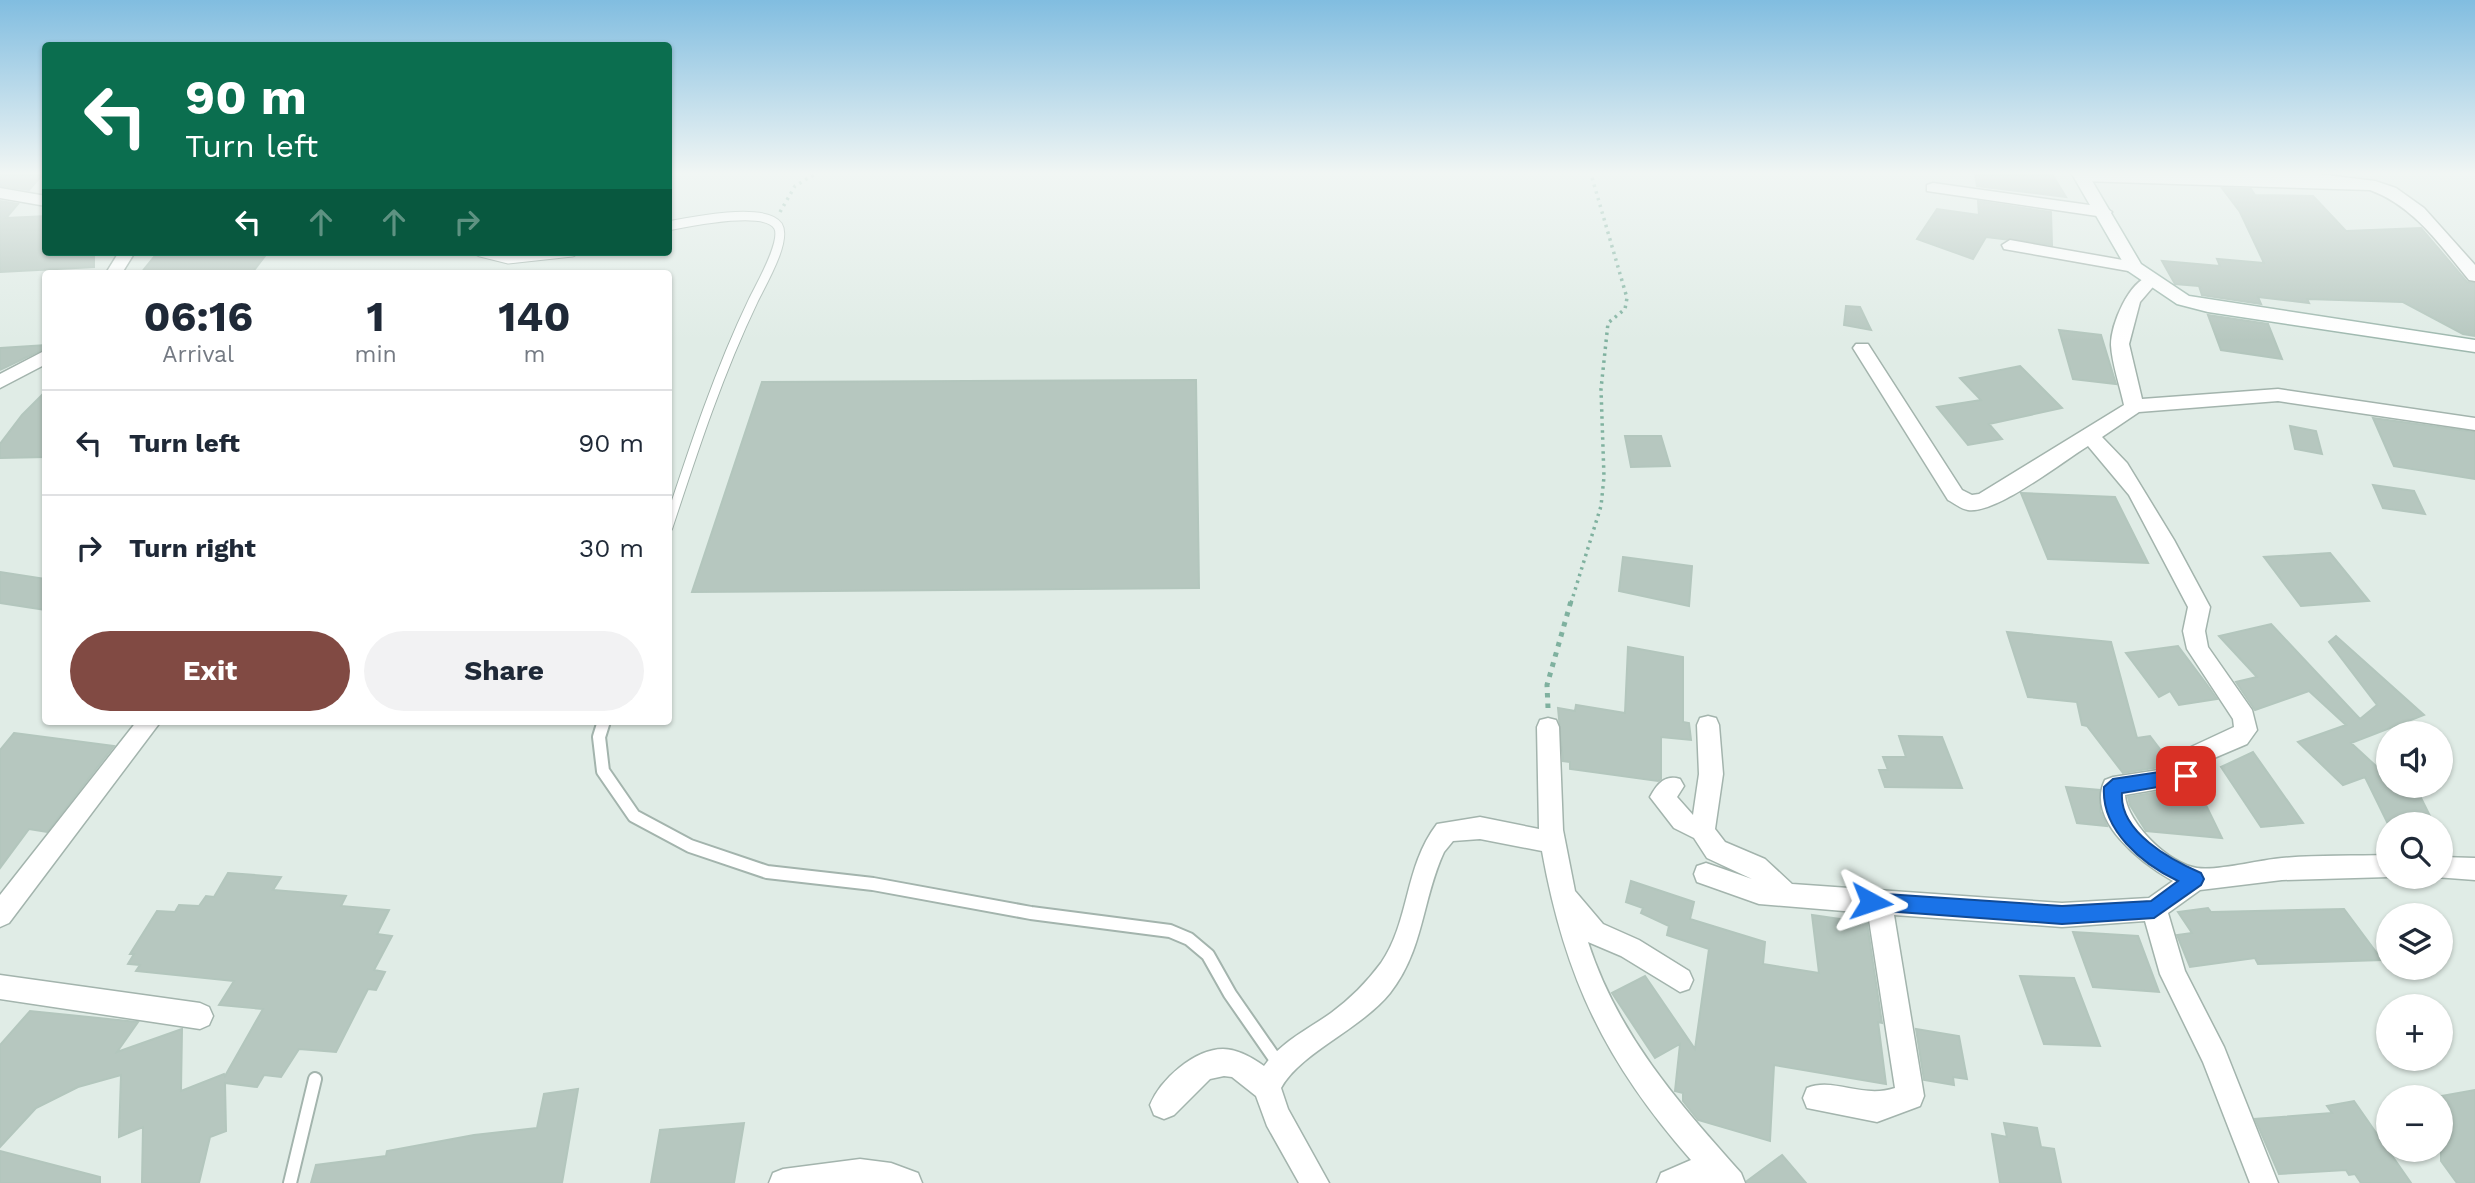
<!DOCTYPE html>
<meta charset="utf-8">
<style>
body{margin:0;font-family:"Work Sans",sans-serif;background:#f2f2f3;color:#1f2937;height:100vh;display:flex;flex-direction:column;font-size:26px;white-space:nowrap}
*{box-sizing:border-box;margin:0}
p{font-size:23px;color:#747a83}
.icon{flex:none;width:38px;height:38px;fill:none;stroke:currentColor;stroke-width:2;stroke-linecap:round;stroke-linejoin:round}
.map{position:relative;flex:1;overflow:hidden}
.side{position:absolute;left:42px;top:270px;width:630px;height:455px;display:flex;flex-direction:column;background:#fff;border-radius:7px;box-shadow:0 2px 5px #0004}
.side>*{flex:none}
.top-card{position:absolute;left:42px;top:42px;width:630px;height:214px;border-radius:7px;box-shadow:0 2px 5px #0004;background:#0b6e4f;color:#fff;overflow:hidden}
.controls{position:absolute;left:2376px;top:721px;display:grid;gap:14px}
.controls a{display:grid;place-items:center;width:77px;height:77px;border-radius:50%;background:#fff;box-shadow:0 2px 5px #0004;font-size:35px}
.pin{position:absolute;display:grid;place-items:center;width:60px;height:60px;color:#fff;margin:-30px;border-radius:14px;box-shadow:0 4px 10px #0006}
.me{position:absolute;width:77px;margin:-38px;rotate:95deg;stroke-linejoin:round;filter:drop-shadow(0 0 5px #0008)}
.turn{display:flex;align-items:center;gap:24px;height:147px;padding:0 28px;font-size:32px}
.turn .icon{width:91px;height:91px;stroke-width:2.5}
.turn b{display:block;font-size:49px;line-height:60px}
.lanes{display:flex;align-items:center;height:66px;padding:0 28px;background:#0003;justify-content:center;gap:35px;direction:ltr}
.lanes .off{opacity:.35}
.eta{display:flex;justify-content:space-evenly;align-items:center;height:119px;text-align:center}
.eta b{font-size:42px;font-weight:700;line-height:49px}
.primary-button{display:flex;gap:14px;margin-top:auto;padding:14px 28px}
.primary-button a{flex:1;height:80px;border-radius:42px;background:#814a43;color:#fff;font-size:28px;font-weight:700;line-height:80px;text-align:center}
.primary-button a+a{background:#f2f2f3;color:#1f2937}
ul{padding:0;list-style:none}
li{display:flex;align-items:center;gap:21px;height:105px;padding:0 28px;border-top:2px solid #e0e1e3}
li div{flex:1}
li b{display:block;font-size:26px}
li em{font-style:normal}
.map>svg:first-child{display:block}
.building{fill:#b6c7bf;stroke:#b3c6bd;stroke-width:2}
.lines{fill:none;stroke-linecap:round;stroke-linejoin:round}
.service-far1-casing{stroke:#a3b4ad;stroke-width:11}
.service-casing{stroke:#a3b4ad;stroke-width:16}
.minor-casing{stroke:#a3b4ad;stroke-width:3}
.secondary-casing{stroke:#9eb8ae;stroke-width:3}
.path-far1{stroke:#7fb19f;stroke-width:3.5;stroke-dasharray:2.5 4.5;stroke-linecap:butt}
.path{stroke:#7fb19f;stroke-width:5;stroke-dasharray:4.5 6;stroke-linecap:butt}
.service-far1{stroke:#fff;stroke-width:9}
.service{stroke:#fff;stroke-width:12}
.minor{fill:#fff;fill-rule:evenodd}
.secondary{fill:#fff;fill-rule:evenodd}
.route{fill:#1a73e8;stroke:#114b97;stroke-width:2}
</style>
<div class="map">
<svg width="2475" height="1183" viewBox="0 0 2475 1183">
<rect width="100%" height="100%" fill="#e0ece6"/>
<path class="building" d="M0,174H43L29,190L0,186Z
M1975,174H2052L2066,197L1977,186Z
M2222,188L2251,189L2255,195L2313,196L2346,231L2421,228L2467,282L2475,283V336L2463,334L2403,302L2307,299L2309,303L2258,297L2261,304L2202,295L2199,286L2175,284L2162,261L2220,266L2217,259L2264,263L2240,212Z
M0,201L18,204L6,218L46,216V252H94V267L0,272Z
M1978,201L2051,212L2052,245L1986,237L1973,259L1917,239L1937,209L1979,215Z
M158,252H268L252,273H141Z
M1846,306L1860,307L1871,330L1844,325Z
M2208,315L2268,324L2282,359L2221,350Z
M2059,330L2101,335L2116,384L2073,379Z
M46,345V348L0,370V348Z
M2020,366L2062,408L1989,424L2002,439L1968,445L1937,407L1981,400L1960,378Z
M1196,380L1199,588L692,592L762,382Z
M46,391V457L0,458V444L22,415Z
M2373,418L2475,432V479L2394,466Z
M2290,426L2316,431L2322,454L2295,449Z
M1625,436H1661L1670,466L1631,467Z
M2373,485L2414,491L2425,514L2383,508Z
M2021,493L2115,497L2148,563L2048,559Z
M2330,553L2369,601L2301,606L2264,557Z
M1623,557L1692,566L1689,606L1619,591Z
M0,572L46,579V610L0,603Z
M2271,624L2360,719L2377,705L2329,642L2336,636L2424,715L2351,743L2389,778V786L2400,789L2415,786L2434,824H2388L2365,777L2343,785L2298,742L2346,725L2309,691L2255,710L2236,682L2257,677L2219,636Z
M2007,632L2111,642L2137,738L2150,736L2172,765L2123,773L2087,726L2082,725L2077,702L2028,697Z
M2178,646L2205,682L2217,699L2179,705L2170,691L2159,697L2126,653Z
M1628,647L1683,657V722L1689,723L1691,740L1661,737V779L1658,781L1570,769V762L1563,761L1558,708L1575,711L1576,705L1625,713Z
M14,733L114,746L47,832L29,829L0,868V750Z
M1899,736L1942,737L1962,788L1885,787L1879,770H1888L1883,757H1906Z
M2253,752L2303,823L2261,827L2221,767Z
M2066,787L2100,790V811L2107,826L2077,823Z
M2187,787L2197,801H2204L2222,838L2146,831L2130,805L2128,797Z
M228,873L281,877L273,890L346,896L341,906L389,910L377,934L392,936L374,970L385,972L376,990L368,989L336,1052L299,1049L281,1077L264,1075L257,1087L225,1083L226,1131L210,1137L199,1183H142L143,1127L119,1137L121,1075L78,1087L36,1108L0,1147V1045L30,1011L138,1022L117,1052L182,1029L181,1091L224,1074L225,1076L263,1009L219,1005L234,981L136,971L140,965L128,964L134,954H130L157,911L175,912L179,905L199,906L206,896L214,897Z
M1631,881L1694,902L1690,919L1765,942L1763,964L1819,973L1812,915L1867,923L1882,1023L1878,1022L1886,1084L1774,1065L1770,1141L1698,1120L1683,1101V1093L1675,1091L1680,1044L1655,1058L1612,993L1645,976L1695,1049L1709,949L1667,935L1669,926L1641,913L1643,908L1626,902Z
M2208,908L2211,912L2344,909L2382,960L2258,964L2255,958L2190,967L2177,935L2192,933L2178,912Z
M2073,932L2138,936L2159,992L2093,987Z
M2020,976L2074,978L2100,1046L2044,1044Z
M1916,1029L1959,1036L1967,1079L1953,1077L1954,1085L1924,1080Z
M578,1089L562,1183H311L316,1165L386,1156L387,1151L474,1135L537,1128L544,1094Z
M2475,1090V1183H2457L2441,1161V1096Z
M2354,1101L2411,1183H2361L2355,1174L2349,1175L2346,1170L2279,1174L2255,1119L2332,1113L2327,1106Z
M744,1123L734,1183H651L660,1130Z
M2004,1123L2037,1128L2041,1147L2054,1149L2061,1183H2000L1992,1134L2007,1137Z
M0,1151L100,1177V1183H0Z
M1782,1155L1806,1183H1747V1181Z"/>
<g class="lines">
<g class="service-far1-casing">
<path id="service-far1" d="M668,226C688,222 765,206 778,226C787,241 760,286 753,301C718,374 693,451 668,527
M480,252L508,259L572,252"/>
</g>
<g class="service-casing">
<path id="service" d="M604,721L599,737L603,771L634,816L690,846L767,872L873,884L1031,913L1170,931L1189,939L1208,955L1230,994L1280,1066
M290,1183L315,1079"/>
</g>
<g class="minor-casing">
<path id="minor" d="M2075,174H2318L2375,181L2396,188L2424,208L2475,265V281L2469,280C2440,245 2414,206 2370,190L2081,181L2075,179Z
M1933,183L2104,207L2112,212L2104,217L1927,191V185Z
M0,188L46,196V206L0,198Z
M2010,240L2134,262L2142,267L2134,272L2004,249L2002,245Z
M119,252H135L122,273H106Z
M2150,276L2158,281L2140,302L2129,344L2142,399L2278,389L2475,418V430L2278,401L2139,412L2102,437L2127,463L2174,540L2210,607L2205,631L2208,647L2252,710L2257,730L2247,744L2207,761L2194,783L2125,795C2127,823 2169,864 2197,868C2218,871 2259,860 2282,858C2317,855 2353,856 2389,855V877L2282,880L2200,890L2168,913L2185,971L2224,1047L2278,1183H2250L2203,1062L2160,974L2145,921L2062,927L1894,915L1924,1096L1920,1106L1877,1122L1807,1108L1803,1098L1807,1088C1834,1077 1862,1099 1895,1088L1868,913L1759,904L1697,882L1694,874L1697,866L1706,863L1752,879L1707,858L1694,838L1674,828L1650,797C1657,784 1665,774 1680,779L1684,786L1677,797L1693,815L1699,774L1697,725L1700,718L1708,716L1716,718L1719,725L1723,774L1715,829L1725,842L1765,859L1792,884L2062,903L2149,898L2173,881C2143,864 2085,821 2105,780L2113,777L2178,767L2191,747L2234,727L2233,719L2187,649L2183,631L2188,607L2129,495L2088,446C2062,462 1996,514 1968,510C1961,509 1954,503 1948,500L1853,348L1856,344H1868L1962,490L1972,495L1979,494L2124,405C2120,386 2112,364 2111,345C2111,324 2129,281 2150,276Z
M46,350V364L0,388V374Z
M1548,718L1556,720L1559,727L1563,830L1575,891L1603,924L1639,940L1689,971L1693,980L1689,989L1680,992L1621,956L1588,942C1618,1035 1678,1102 1741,1173L1745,1183H1657L1661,1173L1691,1160C1606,1063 1565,979 1542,851L1480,839L1453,841L1444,852C1422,899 1424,950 1390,993C1360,1030 1301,1052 1281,1088L1288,1109L1329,1183H1299L1267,1126L1256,1096L1232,1077L1224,1076L1210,1079L1174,1115L1164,1119L1154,1115L1150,1105C1160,1080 1194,1049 1223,1049C1237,1049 1253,1058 1264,1066C1281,1042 1307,1030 1331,1013C1350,999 1367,982 1381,963C1410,921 1404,867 1437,824L1480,817L1539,829L1537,727L1540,720Z
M137,721H161L9,923L0,927V895Z
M2441,857L2475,858V880L2435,877H2441Z
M0,975L200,1003L209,1007L213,1016L209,1025L200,1029L0,999Z
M860,1159L891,1163L918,1173L922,1183H769L773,1173L783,1169Z"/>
</g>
<g class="secondary-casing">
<path id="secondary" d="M2072,174H2088L2141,264L2189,296L2475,340V352L2208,312L2177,304L2128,271Z"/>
</g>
<path class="path-far1" d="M780,212L795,186L815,174
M1571,603L1601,506L1604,477L1601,389L1608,323L1625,309L1627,298L1591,174"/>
<path class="path" d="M1548,708L1547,685L1571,601"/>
<use href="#service-far1" class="service-far1"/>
<use href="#service" class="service"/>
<use href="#minor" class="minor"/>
<use href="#secondary" class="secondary"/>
</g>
<linearGradient id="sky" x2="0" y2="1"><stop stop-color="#81bde0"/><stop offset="0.51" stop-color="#f1f6f4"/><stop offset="1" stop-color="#f1f6f4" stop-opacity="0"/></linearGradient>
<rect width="2475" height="340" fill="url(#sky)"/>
<path class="route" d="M2186,768L2195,776L2193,781L2122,793C2119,832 2171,860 2201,873L2204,879L2201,885L2154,918L2062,924L1871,910L1864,908L1862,902L1864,895L1871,893L2062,906L2151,901L2178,881C2142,864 2101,830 2104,787L2113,779Z"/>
</svg>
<div class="controls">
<a><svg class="icon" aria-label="sound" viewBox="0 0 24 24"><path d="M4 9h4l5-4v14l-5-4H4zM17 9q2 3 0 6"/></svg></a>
<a><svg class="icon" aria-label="search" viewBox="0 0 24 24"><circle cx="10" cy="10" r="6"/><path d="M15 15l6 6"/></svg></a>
<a><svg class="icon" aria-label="layers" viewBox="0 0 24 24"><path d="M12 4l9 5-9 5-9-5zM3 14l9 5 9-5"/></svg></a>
<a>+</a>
<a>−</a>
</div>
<div class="pin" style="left:2186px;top:776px;background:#d93025"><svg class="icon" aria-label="arrive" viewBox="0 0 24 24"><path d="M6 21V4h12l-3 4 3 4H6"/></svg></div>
<svg class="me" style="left:1871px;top:902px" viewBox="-20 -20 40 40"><path d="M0-17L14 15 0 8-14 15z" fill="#1a73e8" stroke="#fff" stroke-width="4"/></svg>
<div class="top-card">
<div class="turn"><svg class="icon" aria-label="left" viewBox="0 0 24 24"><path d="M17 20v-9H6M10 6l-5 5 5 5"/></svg><div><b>90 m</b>Turn left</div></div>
<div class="lanes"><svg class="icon" aria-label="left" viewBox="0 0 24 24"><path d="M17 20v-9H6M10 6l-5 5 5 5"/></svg><svg class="icon off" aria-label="ahead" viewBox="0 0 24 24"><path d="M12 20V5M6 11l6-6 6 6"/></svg><svg class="icon off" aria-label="ahead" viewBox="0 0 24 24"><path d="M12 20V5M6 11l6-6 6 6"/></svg><svg class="icon off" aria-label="right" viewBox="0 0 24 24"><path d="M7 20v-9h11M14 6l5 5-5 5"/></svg></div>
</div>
<section class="side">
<div class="eta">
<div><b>06:16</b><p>Arrival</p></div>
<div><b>1</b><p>min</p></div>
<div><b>140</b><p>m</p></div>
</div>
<ul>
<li><svg class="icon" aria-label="left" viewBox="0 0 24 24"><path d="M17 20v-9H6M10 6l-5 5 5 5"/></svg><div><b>Turn left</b></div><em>90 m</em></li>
<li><svg class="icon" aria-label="right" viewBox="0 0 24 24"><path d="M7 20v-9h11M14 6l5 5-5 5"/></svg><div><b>Turn right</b></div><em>30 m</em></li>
</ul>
<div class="primary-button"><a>Exit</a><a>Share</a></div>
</section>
</div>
